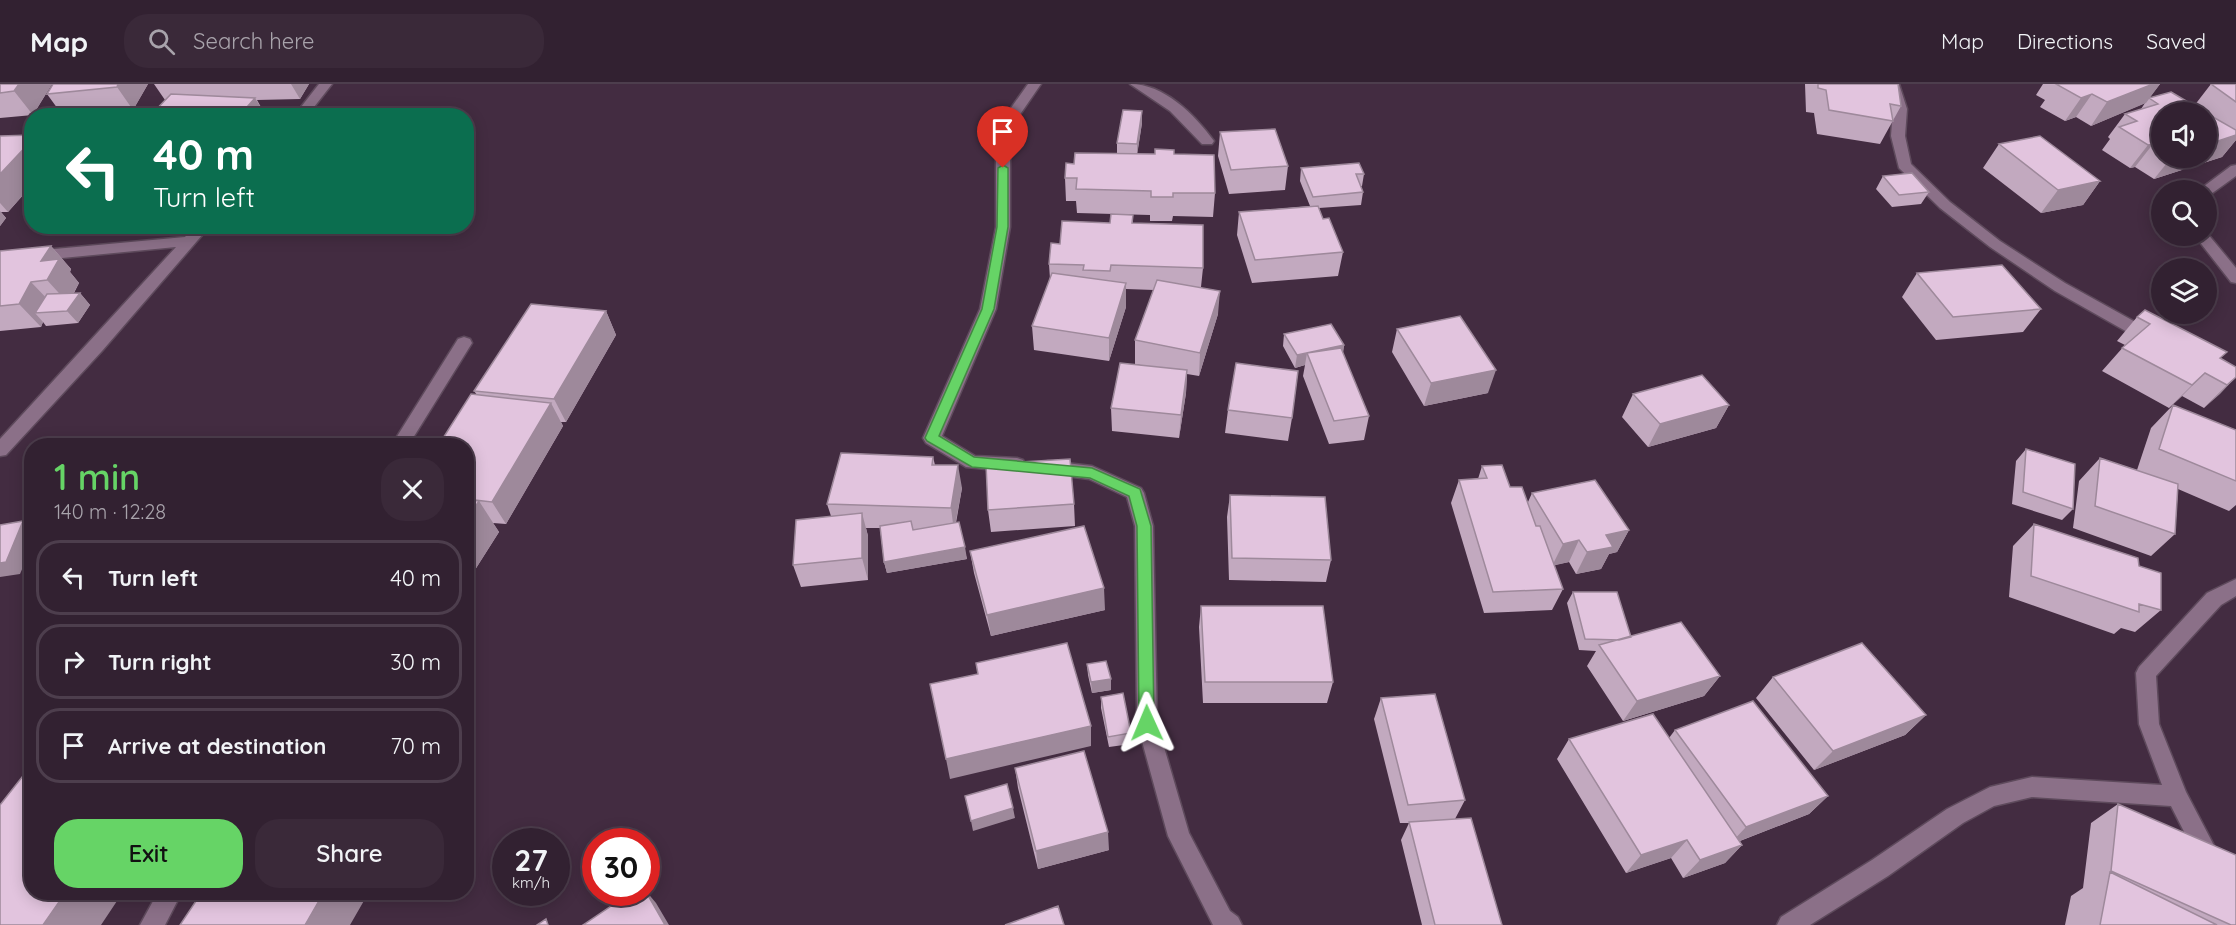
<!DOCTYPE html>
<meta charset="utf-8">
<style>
body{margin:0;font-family:Quicksand,sans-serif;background:#3a2939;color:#f1f3f6;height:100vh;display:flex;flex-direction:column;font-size:22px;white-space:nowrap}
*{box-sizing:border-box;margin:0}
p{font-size:20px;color:#a8a3ab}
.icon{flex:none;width:33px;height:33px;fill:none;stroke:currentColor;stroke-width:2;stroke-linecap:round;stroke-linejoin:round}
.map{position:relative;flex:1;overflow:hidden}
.side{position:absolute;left:24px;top:354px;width:450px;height:462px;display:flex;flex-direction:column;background:#322131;border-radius:24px;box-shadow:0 3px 15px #0003,0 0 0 2px #4d3e4d}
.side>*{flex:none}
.top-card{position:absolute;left:24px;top:24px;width:450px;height:126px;border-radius:24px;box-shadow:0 3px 15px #0003,0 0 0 2px #4d3e4d;background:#0b6e4f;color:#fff;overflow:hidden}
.controls{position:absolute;left:2151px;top:18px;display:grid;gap:12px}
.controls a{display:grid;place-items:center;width:66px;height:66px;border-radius:50%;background:#322131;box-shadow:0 3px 15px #0003,0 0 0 2px #4d3e4d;font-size:30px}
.speed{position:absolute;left:492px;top:744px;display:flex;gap:12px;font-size:30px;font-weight:700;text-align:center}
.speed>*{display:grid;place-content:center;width:78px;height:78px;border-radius:50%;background:#322131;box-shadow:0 3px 15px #0003,0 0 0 2px #4d3e4d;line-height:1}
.speed small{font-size:15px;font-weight:400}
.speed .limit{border:9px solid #d22;background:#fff;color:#111}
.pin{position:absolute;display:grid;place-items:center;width:51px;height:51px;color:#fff;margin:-62px -26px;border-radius:50% 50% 50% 0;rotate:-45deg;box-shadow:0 0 6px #0007}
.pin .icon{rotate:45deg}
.me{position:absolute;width:66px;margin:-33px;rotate:359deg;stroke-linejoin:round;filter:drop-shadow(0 0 4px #0008)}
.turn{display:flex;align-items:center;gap:21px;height:126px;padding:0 30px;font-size:27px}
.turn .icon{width:78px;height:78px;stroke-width:2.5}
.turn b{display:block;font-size:42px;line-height:51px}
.round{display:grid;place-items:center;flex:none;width:63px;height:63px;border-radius:24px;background:#3a2939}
.summary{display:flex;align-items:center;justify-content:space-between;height:102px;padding:0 30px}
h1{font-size:36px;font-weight:600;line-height:45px;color:#66d466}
.cta{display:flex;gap:12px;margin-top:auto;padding:12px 30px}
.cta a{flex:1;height:69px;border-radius:24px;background:#66d466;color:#111;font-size:24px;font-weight:600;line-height:69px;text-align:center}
.cta a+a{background:#3a2939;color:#f1f3f6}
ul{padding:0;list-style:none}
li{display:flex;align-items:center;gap:18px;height:75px;margin:0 12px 9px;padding:0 18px;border:3px solid #4d3e4d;border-radius:24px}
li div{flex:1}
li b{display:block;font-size:22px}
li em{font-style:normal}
header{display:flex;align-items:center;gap:36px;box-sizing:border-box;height:84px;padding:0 30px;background:#322131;border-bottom:2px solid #4d3e4d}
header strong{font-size:28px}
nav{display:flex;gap:33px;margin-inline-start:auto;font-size:21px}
.search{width:420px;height:54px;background:#3a2939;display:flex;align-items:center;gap:15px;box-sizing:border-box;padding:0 21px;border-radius:24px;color:#a8a3ab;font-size:22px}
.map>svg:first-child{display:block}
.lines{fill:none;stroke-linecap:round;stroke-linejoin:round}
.minor-casing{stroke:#5e4a5c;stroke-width:3}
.minor{fill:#8b7088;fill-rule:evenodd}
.wall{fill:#c2a9bf;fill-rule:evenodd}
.shaded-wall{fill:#9e899b}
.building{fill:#e2c4de;stroke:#9e899b;stroke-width:1.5}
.route{fill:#66d466;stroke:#428a42;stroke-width:1.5}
</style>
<header>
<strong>Map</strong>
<div class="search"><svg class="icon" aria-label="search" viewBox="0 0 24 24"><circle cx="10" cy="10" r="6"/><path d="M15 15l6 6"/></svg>Search here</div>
<nav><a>Map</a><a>Directions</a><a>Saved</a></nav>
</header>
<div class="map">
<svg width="2236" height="841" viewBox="0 0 2236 841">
<rect width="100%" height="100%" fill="#432c41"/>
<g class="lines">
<g class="minor-casing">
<path id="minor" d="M319,0H332L307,32H294Z
M1028,0H1041L1010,45V143L996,225L942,352L975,372L1017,374L1023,376L1026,381L1023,386L1017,388L966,383L926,359L923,354L980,225L996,143V45Z
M1130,0C1164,0 1194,30 1214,57L1212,60H1202L1170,27Z
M1887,0H1899L1907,25L1905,52L1911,80L1950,118L2000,157L2065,199L2157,250L2159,254L2157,258H2145L2055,207L1990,163L1940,124L1899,84L1891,52L1893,25Z
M2236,81V92L2211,110L2206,111V106H2199L2231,82Z
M194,142H210L102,267L6,371L0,372V355L176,163L0,180V170L185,153Z
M2207,149L2236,184V199L2231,198L2195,152H2206Z
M464,253L470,255L472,259L408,362H391L458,255Z
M1048,377L1092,382L1141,404L1144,409L1153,442L1157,639L1189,749L1230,827L1238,833L1242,841H1213L1168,752L1137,639L1135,442L1127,413L1089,395L1042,389L1039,384L1042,379Z
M2236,495V512L2221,521L2156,592L2159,640L2186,708L2221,775L2218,783L2210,786L2202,783L2171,722L2032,713L1994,722L1963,739L1888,792L1810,841H1777L1781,833L1872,776L1947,725L1990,703L2032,693L2162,701L2139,640L2136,589L2139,583L2207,509Z
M158,808H182L165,841H140Z"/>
</g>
<use href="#minor" class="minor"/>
</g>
<path class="wall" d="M0,0H52L33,31L0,34Z
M53,0H148L133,26L83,32H63L47,10Z
M154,0H309L300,15L257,16L266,32H150L165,16Z
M1805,0H1898L1901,22L1880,60L1817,50L1814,29L1806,28Z
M2043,0H2160L2149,14L2194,22L2211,0H2236V56L2222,73L2154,95L2135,83L2130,84L2102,66L2110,55L2108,53L2125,30L2141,25L2145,19L2091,42L2076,33L2065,37L2040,23L2045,16L2036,11ZM2162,28H2206V74H2162Z
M1142,27V39L1137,70H1155V65L1174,70L1215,109L1213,133L1173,132L1172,137H1150V131L1077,129L1076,117H1066L1065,94L1074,80L1117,69V59Z
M1220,48L1288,82L1285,106L1229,110L1218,72Z
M32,51V101L8,128H1L6,134L0,142V52Z
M1999,60L2100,97L2083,121L2041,129L1983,84Z
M1301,84L1364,90L1362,102H1361L1363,108L1361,121L1319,124L1323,135L1343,168L1338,192L1252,199L1237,151L1239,128L1310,122L1300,97Z
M1883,92L1929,108L1921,120L1892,123L1876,105Z
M1133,131V139L1203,184L1201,203L1218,230L1199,292L1187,290L1186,309L1179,354L1112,347L1111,324L1146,282L1135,280V256L1154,206L1126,205V223L1109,277L1034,266L1032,242L1050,195L1049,180L1060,160L1110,139Z
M51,162L71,185L70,188L79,199L74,209H80L90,221L78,239L46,242L43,238L41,243L0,247V167Z
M1917,189L2041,225L2023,248L1936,256L1902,213Z
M606,227L616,251L566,338H561L563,342L506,440L493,439L499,448L466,500L477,311L474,307Z
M2137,233L2220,275L2236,293L2204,324L2182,312L2169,324L2102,287L2125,261L2117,257Z
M1397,245L1488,309L1424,322L1392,268Z
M1284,250L1344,261L1343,269L1369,332L1364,356L1329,360L1303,292L1305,281L1295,284L1283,262Z
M1633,310L1729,321L1716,344L1648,363L1622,333Z
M2173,321L2236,346V421L2229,427L2178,405L2175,450L2151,472L2073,444L2079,397L2100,374L2137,386L2151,344Z
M1228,326L1292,334L1288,357L1225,349Z
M2026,365L2073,425L2062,436L2012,420L2016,377Z
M933,373L935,381L962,404L956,439L967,475L887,489L884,478L880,444H866L868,452V496L801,503L793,481L831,432L827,420Z
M1482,382L1510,403L1528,418L1532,409L1629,446L1617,468L1609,470L1601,485L1576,490L1569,478L1554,481L1563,505L1552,526L1484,529L1451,419L1459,396L1478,395Z
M1230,411L1331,476L1326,498L1229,496L1227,433Z
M1074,420L1075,442L991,448L988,426Z
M2034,440L2161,526L2135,548L2121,544L2114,550L2009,513L2013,462Z
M970,467L1105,526L991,552L974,489Z
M1573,508L1631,553L1720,592L1704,612L1623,637L1587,582L1596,567L1579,566L1567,519Z
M1201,522L1333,598L1327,619H1203L1199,543Z
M1087,580L1111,606L1092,609L1088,591Z
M1773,593L1926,631L1905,651L1814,686L1756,614Z
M1101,613L1131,649V660L1109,663L1101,624Z
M1381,614L1465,716L1455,735L1502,841H1422L1401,756L1409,739H1400L1374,635Z
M1675,646L1828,712L1809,730L1740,757L1742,761L1725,779L1683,794L1671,774L1626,789L1557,675L1569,655L1669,654Z
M1015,684L1109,766L1038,785L1018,704Z
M2118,720L2236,841H2065L2071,812L2083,804L2091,739Z"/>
<path class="shaded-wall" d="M19,0H52L33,31L14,7Z
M118,0H148L133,26L117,3Z
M291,0H309L300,15Z
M2153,0H2160L2146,19L2091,42L2107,18Z
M2092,10L2076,33L2065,37L2081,14Z
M255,14L266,32H239Z
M1142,27V39L1137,72V60Z
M2236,51V56L2222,73L2154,95L2171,74H2206V61Z
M32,56V101L8,128L0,119V90Z
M2153,60L2135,83L2130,84L2148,61Z
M2100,97L2083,121L2041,129L2058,106Z
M0,127L6,134L0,142Z
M51,162L71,185L70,188L79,199L68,219L47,196L41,177Z
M31,198L53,221L35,229L43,238L41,243L19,220Z
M1126,199V223L1109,277V254Z
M1220,207L1218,230L1199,292L1200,269Z
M80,209L90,221L78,239L67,227Z
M606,227L616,251L566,338L554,315Z
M1344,261L1342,274L1307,269Z
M1307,269L1305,281L1295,284L1297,271Z
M1187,286L1186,309L1179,354L1181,331Z
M1496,286L1488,309L1424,322L1431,299Z
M2205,289L2182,312L2169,324L2192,301Z
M2236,293L2220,310L2204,324L2227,301Z
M551,319L563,342L506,440L492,418Z
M1729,321L1716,344L1648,363L1660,340Z
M958,381L962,404L954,447L951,424Z
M479,417L499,448L466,500V437Z
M862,429L868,452V496L862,474Z
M23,437L32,444V462L20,490L0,493V479Z
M1629,446L1617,468L1609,470L1601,485L1576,490L1587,468L1606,451Z
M1579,456L1569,478L1552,482L1563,460Z
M965,463L967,475L887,489L884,478Z
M1104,504L1105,526L991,552L987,531Z
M1720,592L1704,612L1623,637L1637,617Z
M1111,595V606L1092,609L1091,598Z
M1926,631L1905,651L1814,686L1833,667Z
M1091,642V662L950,695L946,675Z
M1828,712L1809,730L1729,761L1746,743Z
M1013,724L1015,734L973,747L971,737Z
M1108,748L1109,766L1038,785L1036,767Z
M1687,756L1671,774L1626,789L1641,771Z
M1742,761L1725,779L1683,794L1700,776Z
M646,807L656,819L669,841H665L646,808Z
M66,808H123L101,841H43Z
M324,808H369L350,841H305Z"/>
<path class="building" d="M0,0H19L14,7L0,9Z
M53,0H118L117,3L47,10Z
M1818,0H1898L1901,22L1890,20L1893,37L1829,26L1826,6L1818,4Z
M2056,0H2153L2107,18L2092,10L2081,14Z
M2211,0H2236V18Z
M2171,8L2205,28H2162V65L2153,60L2148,61L2119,43L2137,37L2125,30L2158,20L2149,14Z
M171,10L255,14L239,32H150Z
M1123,26L1142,27L1137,60L1117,59Z
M2206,29L2236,46V51L2206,61Z
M1275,45L1288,82L1231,86L1220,48Z
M32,51V56L0,90V52Z
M2040,52L2100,97L2058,106L1999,60Z
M1155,65L1174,66V70L1214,71L1215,109H1173V113H1151V107L1076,105L1077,94H1065L1066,79L1074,80L1075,69L1155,70Z
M1359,79L1364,90H1356L1363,108L1313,113L1301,84Z
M1912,89L1929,108L1899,111L1883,92Z
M1318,122L1323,135L1329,134L1343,168L1255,176L1239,128Z
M1111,130L1133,131L1132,139L1203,141V184L1111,181L1110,187L1083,186L1084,181L1049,180L1051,159L1060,160L1062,137L1110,139Z
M51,162L41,177L59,175L47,196L31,198L19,220L0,222V167Z
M2002,181L2041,225L1953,233L1917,189Z
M1052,189L1126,199L1109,254L1032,242Z
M1157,196L1220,207L1200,269L1135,256Z
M80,209L67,227L35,229L47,210Z
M531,220L606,227L554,315L474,307Z
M2145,226L2227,268L2220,274L2236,283V293L2227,301L2205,289L2192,301L2122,264L2150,240L2137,233Z
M1460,232L1496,286L1431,299L1397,245Z
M1331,240L1344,261L1297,271L1284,250Z
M1341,264L1369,332L1334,337L1307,269Z
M1120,279L1187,286L1181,331L1111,324Z
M1236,279L1298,287L1292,334L1228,326Z
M1702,291L1729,321L1660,340L1633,310Z
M471,310L551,319L492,418L466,415V362H438Z
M2173,321L2236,346V397L2159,365Z
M2026,365L2075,380L2073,425L2023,408Z
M841,369L933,373L932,381H958L951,424L827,420Z
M2100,374L2178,400L2175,450L2095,422Z
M1070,375L1074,420L988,426L986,380Z
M1502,381L1510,403H1522L1536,442H1540L1563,505L1493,508L1459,396L1487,394L1482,382Z
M1595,396L1629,446L1606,451L1613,463L1587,468L1579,456L1563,460L1532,409Z
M1230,411L1325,413L1331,476L1232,474Z
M466,415L479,417L466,437Z
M862,429V474L793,481L796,436Z
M23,437L6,478L0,479V441Z
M911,437L913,446L959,438L965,463L884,478L880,442Z
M2034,440L2138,474L2139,482L2161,489V526L2139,520V528L2031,492Z
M1084,442L1104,504L987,531L970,467Z
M1573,508H1617L1631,553L1619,556L1585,555Z
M1201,522H1323L1333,598H1205Z
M1681,538L1720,592L1637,617L1599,561Z
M1067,559L1091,642L946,675L930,600L978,590L976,579Z
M1862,559L1926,631L1833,667L1773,593Z
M1106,577L1111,595L1091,598L1087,580Z
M1123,609L1131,649L1108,653L1101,613Z
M1435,610L1465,716L1408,721L1381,614Z
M1753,617L1828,712L1746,743L1675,646Z
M1653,630L1742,761L1700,776L1687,756L1641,771L1569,655Z
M1084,667L1108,748L1036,767L1015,684Z
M26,688L32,689V808H66L43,841H0V721Z
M1007,700L1013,724L971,737L965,712Z
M2118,720L2236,771V841H2231L2111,787Z
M1471,734L1502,841H1435L1409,738Z
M2110,788L2217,841H2100Z
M202,808H324L305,841H180Z
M632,808H646L665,841H583Z
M1058,822L1064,841H1005Z
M546,835L548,841H537Z"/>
<path class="route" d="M1003,81L1008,84V143L994,225L939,352L974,373L1092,384L1140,405L1151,442L1154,639L1152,644L1147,646L1141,644L1139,639L1137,442L1129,412L1090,394L972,383L927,357L925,354L982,225L997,143L998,84Z"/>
</svg>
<div class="controls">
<a><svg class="icon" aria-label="sound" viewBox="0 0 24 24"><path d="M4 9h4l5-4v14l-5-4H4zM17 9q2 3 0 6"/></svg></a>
<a><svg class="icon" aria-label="search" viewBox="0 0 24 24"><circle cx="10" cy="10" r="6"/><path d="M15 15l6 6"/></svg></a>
<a><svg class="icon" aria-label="layers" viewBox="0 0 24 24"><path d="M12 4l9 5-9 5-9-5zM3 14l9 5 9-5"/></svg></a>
</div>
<div class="speed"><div>27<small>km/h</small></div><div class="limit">30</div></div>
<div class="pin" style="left:1003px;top:84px;background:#d93025"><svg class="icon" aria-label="arrive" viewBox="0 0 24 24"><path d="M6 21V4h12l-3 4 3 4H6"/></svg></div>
<svg class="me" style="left:1147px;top:639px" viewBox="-20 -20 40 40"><path d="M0-17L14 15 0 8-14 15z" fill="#66d466" stroke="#fff" stroke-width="4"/></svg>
<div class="top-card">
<div class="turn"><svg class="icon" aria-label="left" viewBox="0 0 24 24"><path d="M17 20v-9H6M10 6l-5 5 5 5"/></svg><div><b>40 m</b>Turn left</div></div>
</div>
<section class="side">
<div class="summary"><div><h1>1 min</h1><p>140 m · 12:28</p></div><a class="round"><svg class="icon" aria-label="close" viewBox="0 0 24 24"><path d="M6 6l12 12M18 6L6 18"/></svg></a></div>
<ul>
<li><svg class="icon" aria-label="left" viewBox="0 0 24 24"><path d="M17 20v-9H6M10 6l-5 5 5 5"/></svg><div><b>Turn left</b></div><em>40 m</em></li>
<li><svg class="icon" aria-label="right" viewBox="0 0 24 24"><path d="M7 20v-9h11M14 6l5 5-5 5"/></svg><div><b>Turn right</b></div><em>30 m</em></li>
<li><svg class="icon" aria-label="arrive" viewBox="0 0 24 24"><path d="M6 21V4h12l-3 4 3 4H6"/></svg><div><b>Arrive at destination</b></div><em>70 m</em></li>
</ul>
<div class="cta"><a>Exit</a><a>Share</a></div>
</section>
</div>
